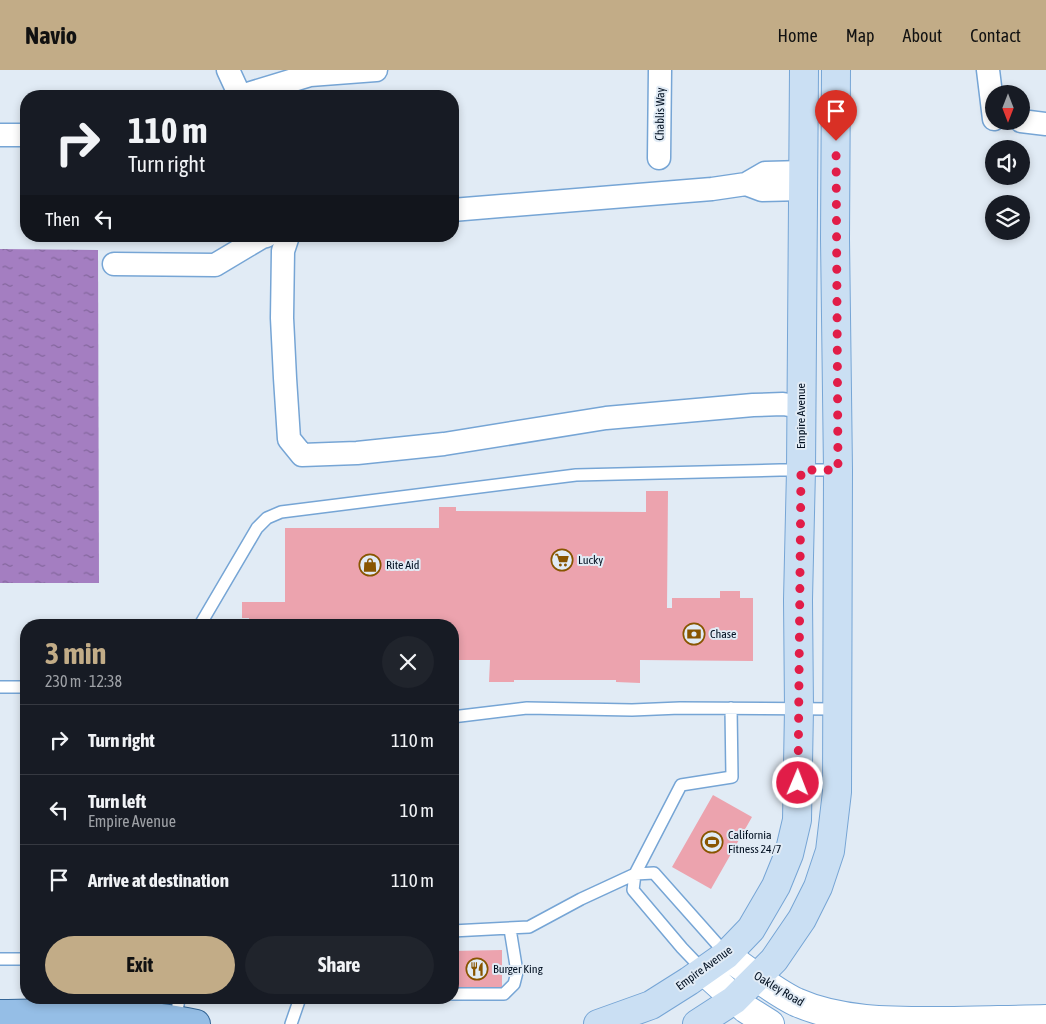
<!DOCTYPE html>
<meta charset="utf-8">
<style>
body{margin:0;font-family:"Asap Condensed",sans-serif;background:#20242c;color:#f1f3f6;height:100vh;display:flex;flex-direction:column;font-size:19px;white-space:nowrap}
*{box-sizing:border-box;margin:0}
p{font-size:16px;color:#9ea1a6}
.icon{flex:none;width:28px;height:28px;fill:none;stroke:currentColor;stroke-width:2;stroke-linecap:round;stroke-linejoin:round}
.map{position:relative;flex:1;overflow:hidden}
.side{position:absolute;left:20px;top:549px;width:439px;height:385px;display:flex;flex-direction:column;background:#171b24;border-radius:20px;box-shadow:0 2px 8px #0003}
.side>*{flex:none}
.guide{position:absolute;left:20px;top:20px;width:439px;height:152px;border-radius:20px;box-shadow:0 2px 8px #0003;background:#171b24;color:#f1f3f6;overflow:hidden}
.needle{width:32px;rotate:180deg}
.fabs{position:absolute;left:985px;top:15px;display:grid;gap:10px}
.fabs a{display:grid;place-items:center;width:45px;height:45px;border-radius:50%;background:#171b24;box-shadow:0 2px 8px #0003;font-size:25px}
.pin{position:absolute;display:grid;place-items:center;width:42px;height:42px;color:#fff;margin:-51px -21px;border-radius:50% 50% 50% 0;rotate:-45deg;box-shadow:0 0 5px #0007}
.pin .icon{rotate:45deg}
.me{position:absolute;width:55px;margin:-28px;rotate:1deg;stroke-linejoin:round;filter:drop-shadow(0 0 4px #0008)}
.turn{display:flex;align-items:center;gap:18px;height:105px;padding:0 25px;font-size:22px}
.turn .icon{width:65px;height:65px;stroke-width:2.5}
.turn b{display:block;font-size:35px;line-height:42px}
.then{display:flex;align-items:center;height:48px;padding:0 25px;background:#0003;gap:10px;font-size:19px}
.round{display:grid;place-items:center;flex:none;width:52px;height:52px;border-radius:26px;background:#20242c}
.overview{display:flex;align-items:center;justify-content:space-between;height:85px;padding:0 25px}
h1{font-size:30px;font-weight:700;line-height:38px;color:#c2ac87}
.cta{display:flex;gap:10px;margin-top:auto;padding:10px 25px}
.cta a{flex:1;height:58px;border-radius:30px;background:#c2ac87;color:#111;font-size:20px;font-weight:700;line-height:58px;text-align:center}
.cta a+a{background:#20242c;color:#f1f3f6}
ul{padding:0;list-style:none}
li{display:flex;align-items:center;gap:15px;height:70px;padding:0 25px;border-top:1px solid #363941}
li div{flex:1}
li b{display:block;font-size:19px}
li em{font-style:normal}
header{display:flex;align-items:center;gap:30px;box-sizing:border-box;height:70px;padding:0 25px;background:#c2ac87;color:#111}
header strong{font-size:24px}
nav{display:flex;gap:28px;margin-inline-start:auto;font-size:18px}
.map>svg:first-child{display:block}
.water{fill:url(#water-ripples)}
.building{fill:#eca3ae}
.lines{fill:none;stroke-linecap:round;stroke-linejoin:round}
.service-casing{stroke:#76a5d5;stroke-width:14}
.minor-casing{stroke:#76a5d5;stroke-width:25}
.tertiary-casing{stroke:#76a5d5;stroke-width:30}
.secondary-casing{stroke:#76a5d5;stroke-width:30}
.primary-casing{stroke:#336596;stroke-width:30}
.service{stroke:#fff;stroke-width:11}
.minor{stroke:#fff;stroke-width:22}
.tertiary{stroke:#fff;stroke-width:28}
.secondary{stroke:#cadff3;stroke-width:28}
.primary{stroke:#95bee6;stroke-width:28}
.route{stroke:#e11d48;stroke-width:9;stroke-dasharray:0 16.2}
.labels{text-anchor:middle;stroke-width:4;stroke-linejoin:round;paint-order:stroke}
.street-label{font-size:12px;fill:#010f20;stroke:#e1ebf5}
.poi-label{font-size:12px;fill:#010f20;stroke:#e1ebf5;text-anchor:start}
</style>
<header>
<strong>Navio</strong>
<nav><a>Home</a><a>Map</a><a>About</a><a>Contact</a></nav>
</header>
<div class="map">
<svg width="1046" height="954" viewBox="0 0 1046 954">
<defs>
<pattern id="water-ripples" width="26" height="14" patternUnits="userSpaceOnUse" patternTransform="scale(1.25)"><rect width="26" height="14" fill="#a47ec1"/><path d="M2 4q2-2 4 0t4 0M15 11q2-2 4 0t4 0" fill="none" stroke="#83669c"/></pattern>
</defs>
<rect width="100%" height="100%" fill="#e1ebf5"/>
<path class="water" d="M0,179L98,180L99,513H0Z"/>
<path class="building" d="M646,421H668L667,538H672V528H720V521H740V528H753V591L640,590V613L616,612V610H514V612H489L490,590H456V595H452V555H249V548H242V532H285V458H439V437H456V441L646,442Z
M713,725L752,747L711,819L672,797Z
M502,880V917H452V881Z"/>
<g class="lines">
<g class="service-casing">
<path id="service" d="M200,555L257,458L267,448L281,442L576,405L780,400H838
M0,617H26
M452,647L527,638L632,640L680,638L837,639
M452,861L529,857L581,829L635,804L654,803L726,884
M0,889H26
M704,901L682,878L633,820L635,804L681,715L732,707L731,638
M452,924H504L514,914L517,902L510,859
M176,949L179,928
M291,954L300,928"/>
</g>
<g class="minor-casing">
<path id="minor" d="M228,0L240,26
M988,0L994,49
M241,26L310,5L376,0
M1021,51L1046,54
M0,65H26
M659,88L660,0
M746,114L762,120L804,119
M452,140L712,119L746,114L765,103L804,102
M288,166L283,181L282,248L285,308L289,369L302,385L357,383L444,374L606,348L753,335L783,334L801,337
M114,194L215,195L262,167L266,166"/>
</g>
<g class="tertiary-casing">
<path id="tertiary" d="M726,885C747,900 773,921 796,932C843,953 899,951 950,951C982,950 1014,950 1046,949
M704,901L746,939L770,954"/>
</g>
<g class="secondary-casing">
<path id="secondary" d="M598,954L651,935L689,911L726,885L751,859L776,816L789,784L797,750L799,639L798,530L801,400L804,0
M697,954L734,930L774,890L802,849L818,817L830,781L837,722L838,400L835,169L836,0"/>
</g>
<g class="primary-casing">
<path id="primary" d="M0,944C63,943 134,940 196,954"/>
</g>
<use href="#service" class="service"/>
<use href="#minor" class="minor"/>
<use href="#tertiary" class="tertiary"/>
<use href="#secondary" class="secondary"/>
<use href="#primary" class="primary"/>
</g>
<g class="lines">
<path class="route" d="M798,713L801,400H838L836,71"/>
</g>
<defs>
<g id="supermarket-ring" transform="scale(1.125)"><circle r="9.5" fill="#e1ebf5" stroke="#850" stroke-width="1.5"/><path d="M-6-5.5h2.5l.6 2H6L4.5 2H-2.5L-4.4-4H-6ZM-1.5 3.2a1.3 1.3 0 1 0 .1 0ZM3 3.2a1.3 1.3 0 1 0 .1 0Z" fill="#850"/></g>
<g id="shop-ring" transform="scale(1.125)"><circle r="9.5" fill="#e1ebf5" stroke="#850" stroke-width="1.5"/><path d="M-5-2.5h2.3a2.7 3.5 0 0 1 5.4 0H5L5.5 6h-11ZM-1.5-2.5h3a1.5 2.3 0 0 0-3 0Z" fill="#850"/></g>
<g id="bank-ring" transform="scale(1.125)"><circle r="9.5" fill="#e1ebf5" stroke="#850" stroke-width="1.5"/><path d="M-6-4H6V4H-6ZM0-2.3a2.3 2.3 0 1 0 0 4.6a2.3 2.3 0 1 0 0-4.6Z" fill="#850"/></g>
<g id="stadium-ring" transform="scale(1.125)"><circle r="9.5" fill="#e1ebf5" stroke="#850" stroke-width="1.5"/><path d="M0-5a6.5 5 0 1 0 0 10a6.5 5 0 1 0 0-10ZM-3.5-1.8h7v3.6h-7Z" fill="#850"/></g>
<g id="restaurant-ring" transform="scale(1.125)"><circle r="9.5" fill="#e1ebf5" stroke="#850" stroke-width="1.5"/><path d="M-5-6h1v4h1v-4h1v4h1v-4h1v5L-1.5 .5V6h-2V.5L-5-1ZM5-6V6H3V1.5H1.5Q1.5-4 5-6Z" fill="#850"/></g>
</defs>
<g fill-rule="evenodd">
<use href="#supermarket-ring" x="562" y="490"/>
<use href="#shop-ring" x="370" y="495"/>
<use href="#bank-ring" x="694" y="564"/>
<use href="#stadium-ring" x="712" y="772"/>
<use href="#restaurant-ring" x="477" y="899"/>
</g>
<g class="labels">
<g class="street-label">
<text transform="translate(660 44) rotate(-89)" y="4">Chablis Way</text>
<text transform="translate(801 346) rotate(-90)" y="4">Empire Avenue</text>
<text transform="translate(704 898) rotate(-36)" y="4">Empire Avenue</text>
<text transform="translate(779 919) rotate(31)" y="4">Oakley Road</text>
</g>
<g class="poi-label">
<text x="578" y="494">Lucky</text>
<text x="386" y="499">Rite Aid</text>
<text x="710" y="568">Chase</text>
<text x="728" y="769">California<tspan x="728" dy="14">Fitness 24/7</tspan></text>
<text x="493" y="903">Burger King</text>
</g>
</g>
</svg>
<div class="fabs">
<a><svg class="needle" viewBox="-14 -14 28 28"><path d="M0-13l5 13h-10z" fill="#e53935"/><path d="M0 13l5-13h-10z" fill="#9ea1a6"/></svg></a>
<a><svg class="icon" aria-label="sound" viewBox="0 0 24 24"><path d="M4 9h4l5-4v14l-5-4H4zM17 9q2 3 0 6"/></svg></a>
<a><svg class="icon" aria-label="layers" viewBox="0 0 24 24"><path d="M12 4l9 5-9 5-9-5zM3 14l9 5 9-5"/></svg></a>
</div>
<div class="pin" style="left:836px;top:71px;background:#d93025"><svg class="icon" aria-label="arrive" viewBox="0 0 24 24"><path d="M6 21V4h12l-3 4 3 4H6"/></svg></div>
<svg class="me" style="left:798px;top:713px" viewBox="-20 -20 40 40"><circle r="17" fill="#e11d48" stroke="#fff" stroke-width="3"/><path d="M0-11L8 9 0 5-8 9z" fill="#fff"/></svg>
<div class="guide">
<div class="turn"><svg class="icon" aria-label="right" viewBox="0 0 24 24"><path d="M7 20v-9h11M14 6l5 5-5 5"/></svg><div><b>110 m</b>Turn right</div></div>
<div class="then">Then<svg class="icon" aria-label="left" viewBox="0 0 24 24"><path d="M17 20v-9H6M10 6l-5 5 5 5"/></svg></div>
</div>
<section class="side">
<div class="overview"><div><h1>3 min</h1><p>230 m · 12:38</p></div><a class="round"><svg class="icon" aria-label="close" viewBox="0 0 24 24"><path d="M6 6l12 12M18 6L6 18"/></svg></a></div>
<ul>
<li><svg class="icon" aria-label="right" viewBox="0 0 24 24"><path d="M7 20v-9h11M14 6l5 5-5 5"/></svg><div><b>Turn right</b></div><em>110 m</em></li>
<li><svg class="icon" aria-label="left" viewBox="0 0 24 24"><path d="M17 20v-9H6M10 6l-5 5 5 5"/></svg><div><b>Turn left</b><p>Empire Avenue</p></div><em>10 m</em></li>
<li><svg class="icon" aria-label="arrive" viewBox="0 0 24 24"><path d="M6 21V4h12l-3 4 3 4H6"/></svg><div><b>Arrive at destination</b></div><em>110 m</em></li>
</ul>
<div class="cta"><a>Exit</a><a>Share</a></div>
</section>
</div>
